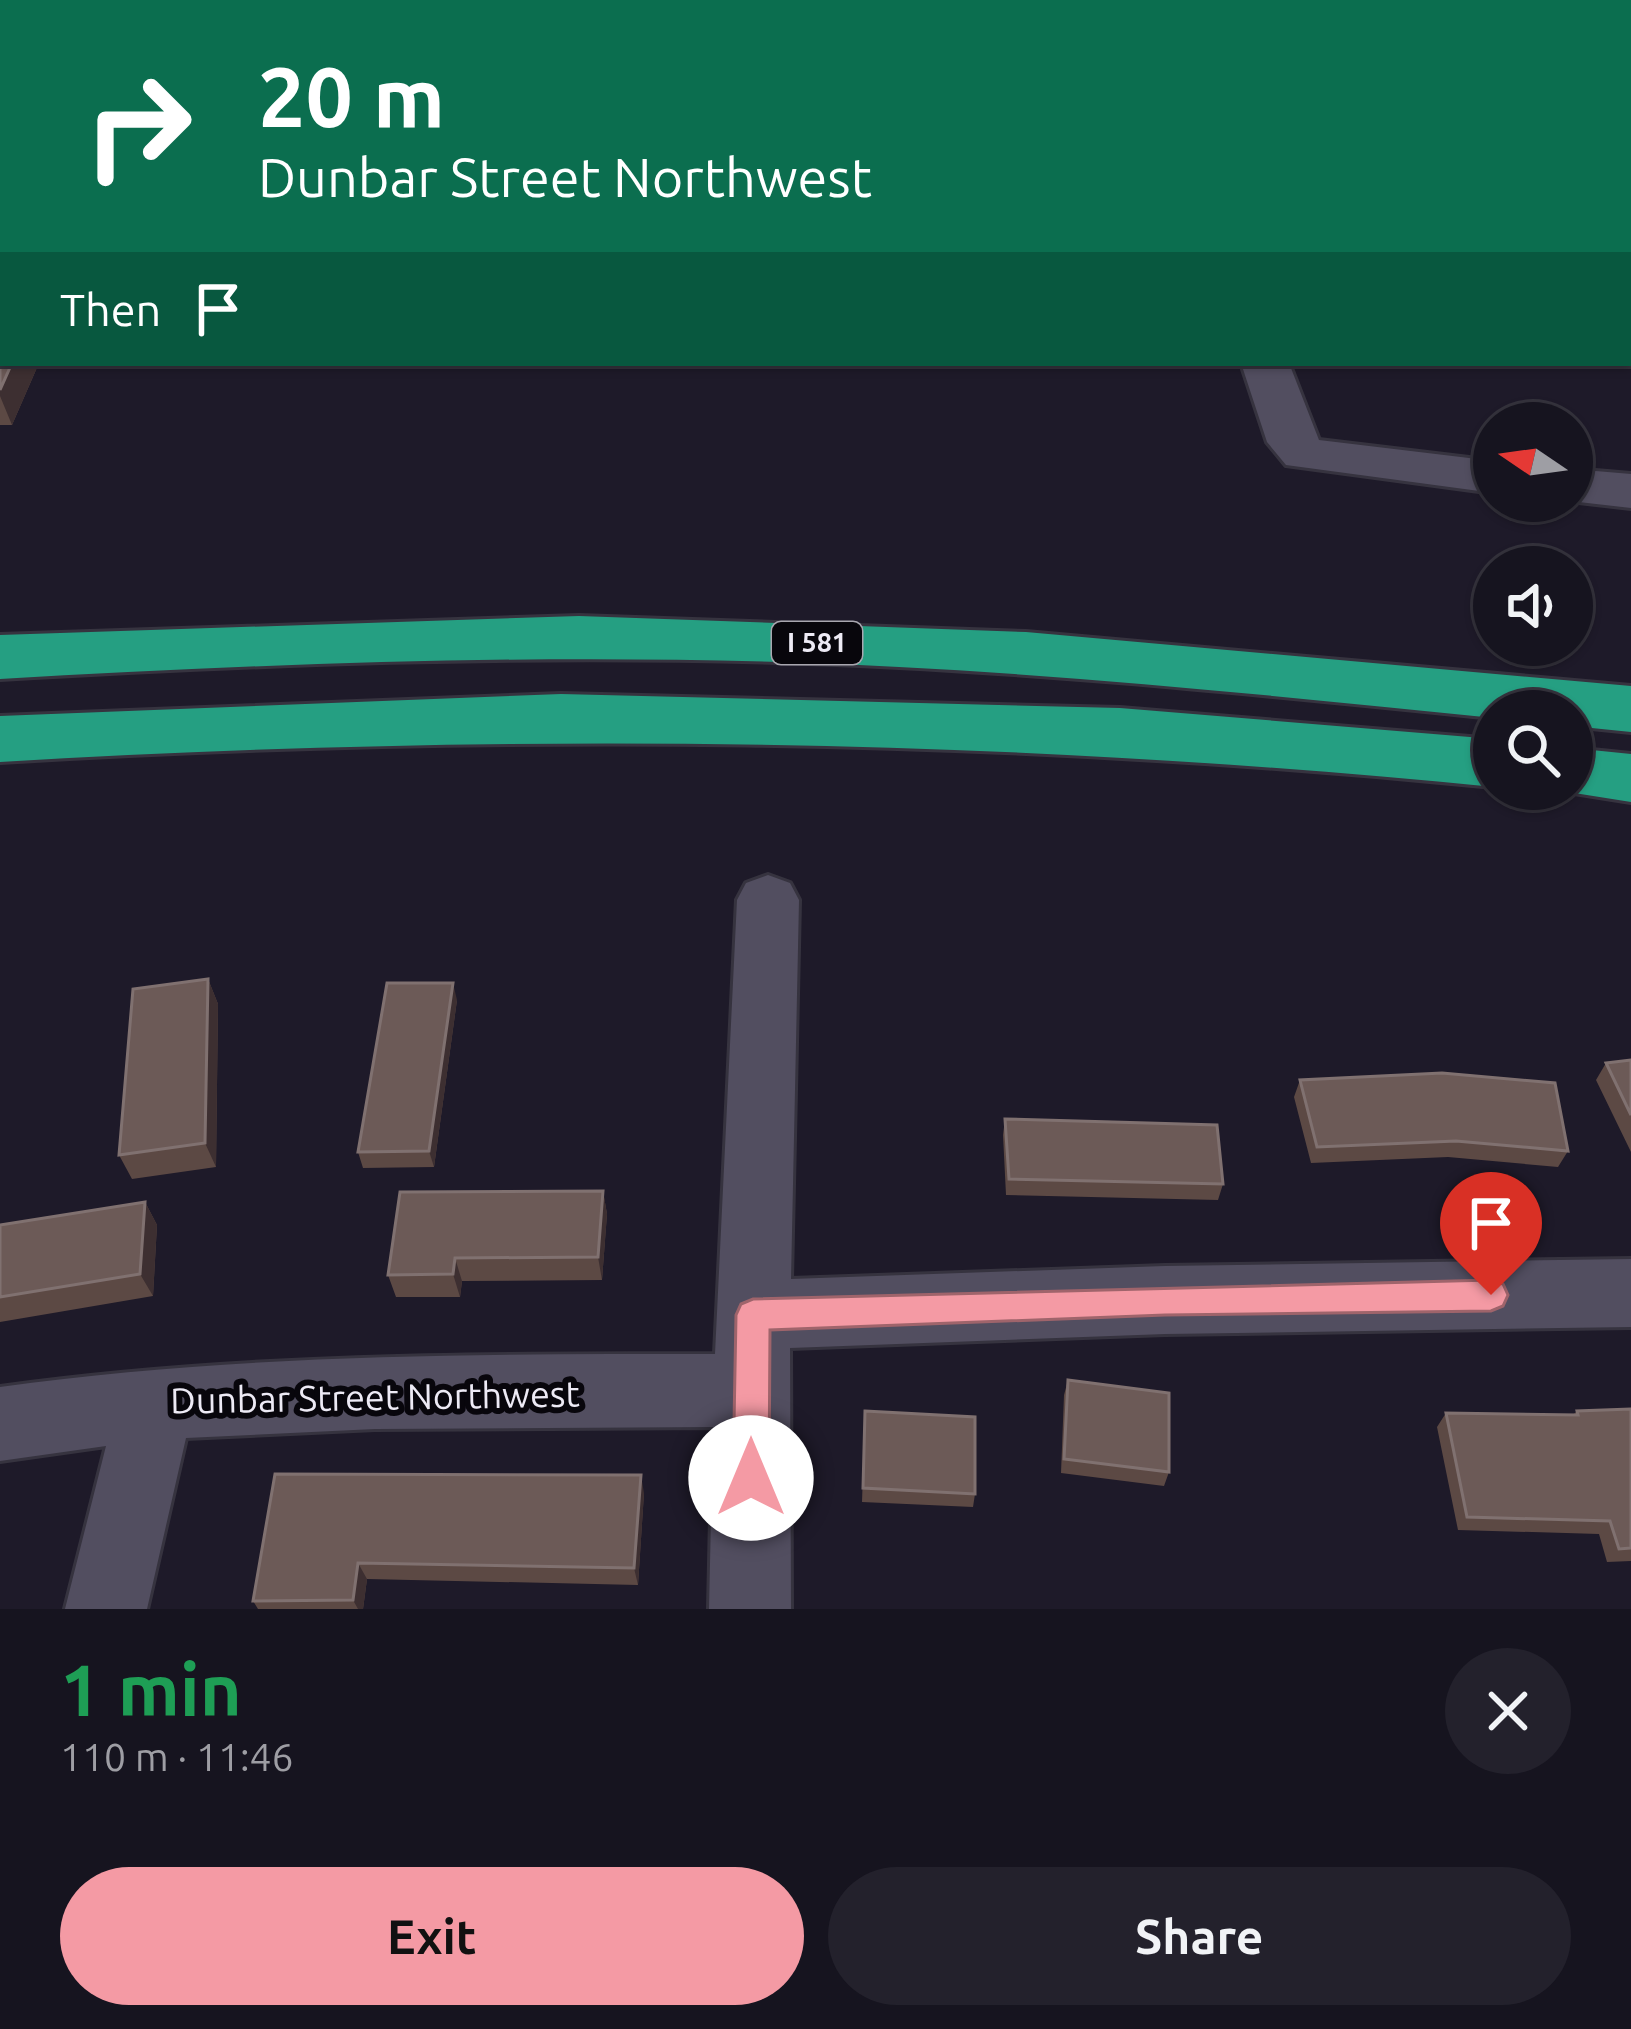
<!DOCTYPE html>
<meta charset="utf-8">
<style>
body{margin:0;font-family:Ubuntu,sans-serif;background:#23212c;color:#f1f3f6;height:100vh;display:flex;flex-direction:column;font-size:45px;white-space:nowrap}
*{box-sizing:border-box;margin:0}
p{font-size:39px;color:#9e9ea4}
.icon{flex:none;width:66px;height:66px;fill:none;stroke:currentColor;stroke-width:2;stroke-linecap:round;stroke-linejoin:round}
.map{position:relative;height:1609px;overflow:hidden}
.sheet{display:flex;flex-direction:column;background:#16141f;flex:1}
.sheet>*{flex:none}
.banner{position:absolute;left:0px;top:0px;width:1632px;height:366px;box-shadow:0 3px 9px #0004,0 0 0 3px #35333d;background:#0b6e4f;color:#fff;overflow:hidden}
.needle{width:78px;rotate:283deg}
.tools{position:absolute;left:1473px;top:402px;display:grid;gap:24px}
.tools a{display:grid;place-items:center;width:120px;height:120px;border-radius:50%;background:#16141f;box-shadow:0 3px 9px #0004,0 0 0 3px #35333d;font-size:60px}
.pin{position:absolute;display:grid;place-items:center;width:102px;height:102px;color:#fff;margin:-123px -51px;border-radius:50% 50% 50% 0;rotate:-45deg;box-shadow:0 0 12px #0007}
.pin .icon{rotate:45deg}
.me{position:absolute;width:132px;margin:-66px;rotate:0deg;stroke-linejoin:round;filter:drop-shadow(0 0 9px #0008)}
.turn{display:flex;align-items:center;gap:42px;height:252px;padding:0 60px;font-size:54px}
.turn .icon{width:156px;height:156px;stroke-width:2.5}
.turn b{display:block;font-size:84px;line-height:102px}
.then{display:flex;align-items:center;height:114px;padding:0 60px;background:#0003;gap:24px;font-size:45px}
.round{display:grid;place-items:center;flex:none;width:126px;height:126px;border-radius:63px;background:#23212c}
.head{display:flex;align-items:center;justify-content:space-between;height:204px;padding:0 60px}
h1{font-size:72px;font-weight:700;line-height:90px;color:#1e9e55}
.action{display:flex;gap:24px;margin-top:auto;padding:24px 60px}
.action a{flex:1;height:138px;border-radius:72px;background:#f49aa4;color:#111;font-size:48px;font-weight:700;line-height:138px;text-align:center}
.action a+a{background:#23212c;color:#f1f3f6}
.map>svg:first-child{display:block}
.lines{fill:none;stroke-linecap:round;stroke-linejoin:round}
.minor-casing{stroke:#36333f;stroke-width:6}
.highway-casing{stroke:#36333f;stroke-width:6}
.minor{fill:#524e60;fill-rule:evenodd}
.highway{fill:#259f82;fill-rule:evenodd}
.wall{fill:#5c4944}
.shaded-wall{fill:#3d2f31}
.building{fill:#6c5a57;stroke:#807170;stroke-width:3}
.route{fill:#f49aa4;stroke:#9f646b;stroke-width:3}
.labels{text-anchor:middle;stroke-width:12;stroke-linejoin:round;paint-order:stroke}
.shield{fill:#08060c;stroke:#a8a6af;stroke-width:3}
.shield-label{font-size:27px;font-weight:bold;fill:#edeaf5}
.near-street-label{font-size:36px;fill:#edeaf5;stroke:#08060c}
</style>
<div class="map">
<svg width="1631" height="1609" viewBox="0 0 1631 1609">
<rect width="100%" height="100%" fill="#1e1a29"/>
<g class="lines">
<g class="minor-casing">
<path id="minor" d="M0,0L17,3H3V22Z
M812,0H850V3H812Z
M1332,0H1370L1371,3H1333Z
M1629,7H1631V33L1629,32Z
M1629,295H1631V323H1629Z
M1241,363H1289L1319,440L1494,461V493L1286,465L1267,442Z
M1572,469L1631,474V508L1570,501Z
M768,875L790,883L799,900L791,1279L1165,1266L1631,1259V1327L1165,1334L790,1348L791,1609H709L713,1427L375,1429L186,1438L147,1609H65L106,1446L0,1461V1387C237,1354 475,1354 715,1354L737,900L746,883Z"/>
</g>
<g class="highway-casing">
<path id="highway" d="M579,616L1026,632L1631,686V732L1572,726V711H1494V718C1257,694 1018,669 780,662C520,654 260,664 0,679V635Z
M561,694L1120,708L1494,739V787C993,737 503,732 0,762V716Z
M1572,748L1631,754V802L1549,789H1572Z"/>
</g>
<use href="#minor" class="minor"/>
<use href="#highway" class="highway"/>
</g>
<path class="wall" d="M1629,43L1631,47V250H1629Z
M0,254L3,363H39L12,425H0Z
M208,979L218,1004L216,1167L132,1179L119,1155Z
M457,1000L434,1167L363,1168L358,1152Z
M1631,1060V1152L1596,1080L1606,1063Z
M1300,1080L1568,1151L1558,1167L1448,1157L1311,1163L1294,1097Z
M1005,1119L1223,1184L1218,1200L1006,1195L1003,1135Z
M603,1191L607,1214L602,1280L462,1281L460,1297H396L388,1275Z
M145,1202L157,1225L153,1296L0,1322V1225Z
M1068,1380L1169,1472L1164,1486L1061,1473L1064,1395Z
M1631,1409V1561L1607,1562L1599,1534L1458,1530L1437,1427L1446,1413L1573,1415L1577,1411Z
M865,1411L975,1494L973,1507L862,1502Z
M275,1474L644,1493L638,1585L367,1579L363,1609H258L253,1601Z"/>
<path class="shaded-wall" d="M12,363H39L12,425L0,396V390Z
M208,979L218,1004L216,1167L205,1143Z
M453,983L457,1000L434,1167L429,1151Z
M603,1191L607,1214L602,1280L598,1257Z
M145,1202L157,1225L153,1296L140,1274Z
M455,1258L462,1281L460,1297L453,1274Z
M641,1475L644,1493L638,1585L634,1568Z
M358,1563L367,1579L363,1609H358L353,1600Z"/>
<path class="building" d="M1405,0H1603L1605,3H1406Z
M1629,43L1631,47V217H1629Z
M3,248V363H12L0,390V254Z
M208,979L205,1143L119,1155L133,989Z
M387,983H453L429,1151L358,1152Z
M1631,1060V1115L1606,1063Z
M1442,1073L1555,1083L1568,1151L1456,1141L1317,1147L1300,1080Z
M1005,1119L1217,1125L1223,1184L1009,1179Z
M603,1191L598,1257L455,1258L453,1274L388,1275L400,1192Z
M145,1202L140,1274L0,1297V1225Z
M1068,1380L1169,1393V1472L1064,1459Z
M1631,1409V1548L1619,1549L1610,1521L1467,1517L1446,1413L1578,1415L1577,1411Z
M865,1411L975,1417V1494L863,1488Z
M275,1474L641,1475L634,1568L358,1563L353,1600L253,1601Z"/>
<path class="route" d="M1491,1280L1503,1284L1508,1295L1503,1306L1491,1311L1165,1315L770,1330L769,1478L764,1491L751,1496L739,1491L733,1478L736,1315L741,1304L753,1299Z"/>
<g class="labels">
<rect class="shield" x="772" y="622" width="90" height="42" rx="9"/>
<g class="shield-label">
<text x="817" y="652">I 581</text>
</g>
<g class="near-street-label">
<text transform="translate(375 1397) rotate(-1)" y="13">Dunbar Street Northwest</text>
</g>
</g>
</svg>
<div class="tools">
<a><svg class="needle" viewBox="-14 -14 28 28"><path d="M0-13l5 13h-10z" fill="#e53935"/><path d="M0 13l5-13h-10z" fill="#9e9ea4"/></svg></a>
<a><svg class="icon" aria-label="sound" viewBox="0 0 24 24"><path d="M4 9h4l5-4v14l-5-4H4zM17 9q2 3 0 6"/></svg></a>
<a><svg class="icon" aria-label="search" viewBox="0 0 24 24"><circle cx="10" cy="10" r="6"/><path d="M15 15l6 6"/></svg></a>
</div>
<div class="pin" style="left:1491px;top:1295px;background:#d93025"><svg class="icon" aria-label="arrive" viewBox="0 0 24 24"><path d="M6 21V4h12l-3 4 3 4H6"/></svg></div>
<svg class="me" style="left:751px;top:1478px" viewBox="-20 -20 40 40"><circle r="19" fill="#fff"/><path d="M0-13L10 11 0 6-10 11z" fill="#f49aa4"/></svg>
<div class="banner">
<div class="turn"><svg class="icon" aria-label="right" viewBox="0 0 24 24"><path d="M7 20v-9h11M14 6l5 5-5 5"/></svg><div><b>20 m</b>Dunbar Street Northwest</div></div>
<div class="then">Then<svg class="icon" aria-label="arrive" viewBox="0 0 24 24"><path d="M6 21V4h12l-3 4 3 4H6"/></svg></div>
</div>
</div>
<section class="sheet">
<div class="head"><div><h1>1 min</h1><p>110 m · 11:46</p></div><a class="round"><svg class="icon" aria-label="close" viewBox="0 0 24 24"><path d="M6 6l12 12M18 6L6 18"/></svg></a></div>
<div class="action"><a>Exit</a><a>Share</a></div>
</section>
